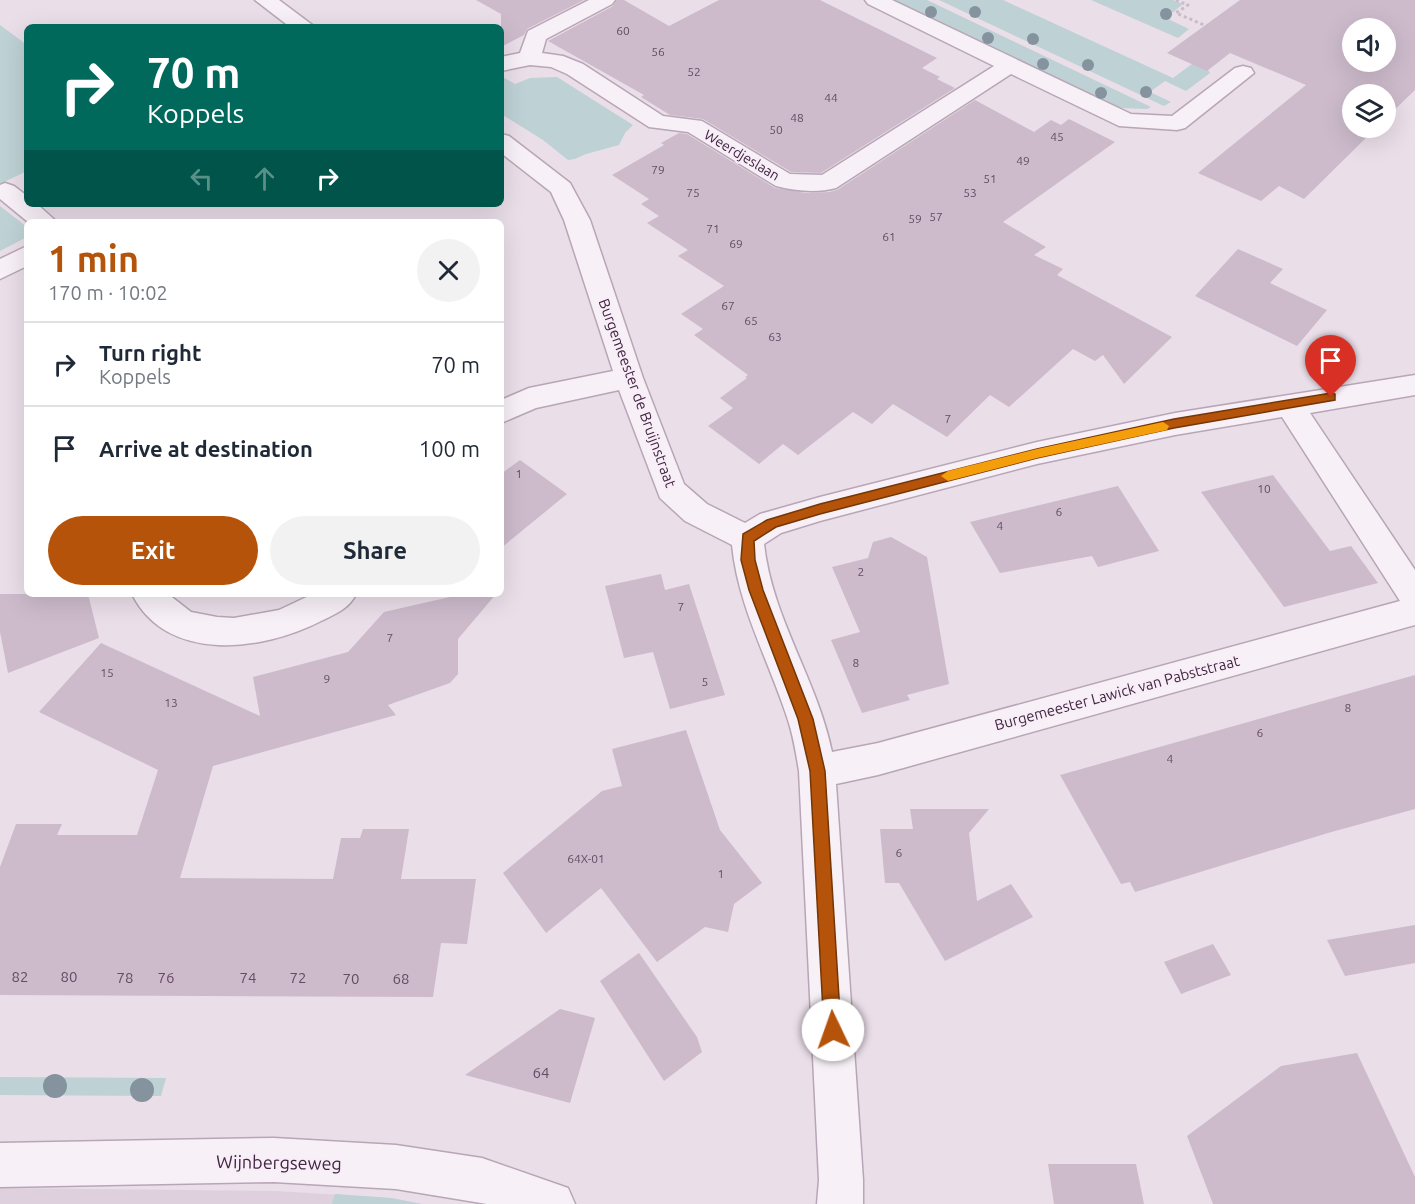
<!DOCTYPE html>
<meta charset="utf-8">
<style>
body{margin:0;font-family:Ubuntu,sans-serif;background:#f2f2f3;color:#1f2937;height:100vh;display:flex;flex-direction:column;font-size:22px;white-space:nowrap}
*{box-sizing:border-box;margin:0}
p{font-size:20px;color:#747a83}
.icon{flex:none;width:33px;height:33px;fill:none;stroke:currentColor;stroke-width:2;stroke-linecap:round;stroke-linejoin:round}
.map{position:relative;flex:1;overflow:hidden}
.drawer{position:absolute;left:24px;top:219px;width:480px;height:378px;display:flex;flex-direction:column;background:#fff;border-radius:9px;box-shadow:0 6px 24px #0002}
.drawer>*{flex:none}
.guide{position:absolute;left:24px;top:24px;width:480px;height:183px;border-radius:9px;box-shadow:0 6px 24px #0002;background:#00695c;color:#fff;overflow:hidden}
.buttons{position:absolute;left:1342px;top:18px;display:grid;gap:12px}
.buttons a{display:grid;place-items:center;width:54px;height:54px;border-radius:50%;background:#fff;box-shadow:0 6px 24px #0002;font-size:30px}
.pin{position:absolute;display:grid;place-items:center;width:51px;height:51px;color:#fff;margin:-62px -26px;border-radius:50% 50% 50% 0;rotate:-45deg;box-shadow:0 0 6px #0007}
.pin .icon{rotate:45deg}
.me{position:absolute;width:66px;margin:-33px;rotate:357deg;stroke-linejoin:round;filter:drop-shadow(0 0 4px #0008)}
.turn{display:flex;align-items:center;gap:21px;height:126px;padding:0 24px;font-size:27px}
.turn .icon{width:78px;height:78px;stroke-width:2.5}
.turn b{display:block;font-size:42px;line-height:51px}
.lanes{display:flex;align-items:center;height:57px;padding:0 24px;background:#0003;justify-content:center;gap:30px;direction:ltr}
.lanes .off{opacity:.35}
.round{display:grid;place-items:center;flex:none;width:63px;height:63px;border-radius:32px;background:#f2f2f3}
.head{display:flex;align-items:center;justify-content:space-between;height:102px;padding:0 24px}
h1{font-size:36px;font-weight:700;line-height:45px;color:#b45309}
.primary-button{display:flex;gap:12px;margin-top:auto;padding:12px 24px}
.primary-button a{flex:1;height:69px;border-radius:36px;background:#b45309;color:#fff;font-size:24px;font-weight:700;line-height:69px;text-align:center}
.primary-button a+a{background:#f2f2f3;color:#1f2937}
ul{padding:0;list-style:none}
li{display:flex;align-items:center;gap:18px;height:84px;padding:0 24px;border-top:2px solid #e0e1e3}
li div{flex:1}
li b{display:block;font-size:22px}
li em{font-style:normal}
.map>svg:first-child{display:block}
.built{fill:#dfd0de}
.green{fill:#bed1d4}
.building{fill:#cdbbcc;fill-rule:evenodd}
.lines{fill:none;stroke-linecap:round;stroke-linejoin:round}
.minor-casing{stroke:#b8a6b7;stroke-width:3}
.tertiary-casing{stroke:#b8a6b7;stroke-width:3}
.path{stroke:#c8bcc8;stroke-width:3;stroke-dasharray:3 3;stroke-linecap:butt}
.minor{fill:#f7f1f7;fill-rule:evenodd}
.tertiary{fill:#f7f1f7;fill-rule:evenodd}
.tree{fill:#84939e}
.route{fill:#b45309;stroke:#753606;stroke-width:1.5}
.slow{fill:#f59e0b}
.labels{text-anchor:middle;stroke-width:4.5;stroke-linejoin:round;paint-order:stroke}
.number-label{font-size:12px;fill:#654a64}
.far-street-label{font-size:14px;fill:#422541;stroke:#f7eef7}
.street-label{font-size:15px;fill:#422541;stroke:#f7eef7}
.near-number-label{font-size:15px;fill:#654a64}
.near-street-label{font-size:18px;fill:#422541;stroke:#f7eef7}
</style>
<div class="map">
<svg width="1415" height="1204" viewBox="0 0 1415 1204">
<rect width="100%" height="100%" fill="#eadee9"/>
<path class="built" d="M0,1188L277,1191L391,1198L422,1204H0Z"/>
<path class="green" d="M891,0H927L1151,107L1147,109L1120,108Z
M939,0H1003L1173,78L1200,58L1210,73L1186,91L1165,81L1150,92L1171,102L1164,106Z
M1091,0H1173L1183,4L1166,18L1189,29L1178,38Z
M0,25L27,45V171L0,184Z
M501,76L515,84L530,78L557,77L633,125L625,133L619,145L586,154L575,159L568,160L543,140L501,114Z
M0,206L27,227V237L0,251Z
M0,1077L166,1078L161,1096L0,1095Z
M335,1194L391,1198L422,1204H332Z"/>
<path class="building" d="M476,0H584L527,29L524,35L501,47V14Z
M617,0H624L669,26L719,0H820L937,58L922,68L940,77L937,79L955,88L821,173L791,172L703,119L670,115L641,97L644,95L548,41L613,6Z
M1240,0H1415V90L1386,118V94H1353V128H1376L1304,199L1279,186L1261,201L1198,173L1306,85L1230,53L1207,71L1167,53ZM1353,28H1386V62H1353Z
M975,100L1034,132L1051,120L1061,125L1069,119L1115,142L1003,222L1046,247L1034,255L1063,269L1057,275L1172,337L1124,384L1103,355L1095,361L1073,349L1009,407L990,395L947,437L893,404L872,424L853,412L798,455L783,444L759,464L708,426L733,408L720,398L747,378L745,377L748,375L694,335L703,329L681,314L724,286L678,256L688,250L647,223L659,216L641,204L649,199L612,175L664,145L661,143L679,133L687,134L775,188L806,193L829,192L837,190Z
M1238,249L1283,269L1270,283L1327,310L1297,346L1195,296Z
M520,460L567,494L501,548V474Z
M1273,475L1330,551L1351,546L1378,583L1284,607L1201,492Z
M1118,486L1159,551L1098,567L1092,556L1000,573L970,522Z
M891,537L927,557L949,684L907,695L910,700L862,713L831,640L860,632L832,567L868,558L873,542Z
M661,574L665,590L689,584L725,695L670,709L653,652L624,658L605,586Z
M0,594H88L99,638L8,673L0,632Z
M463,594H496L458,639V674L450,683L388,705L396,715L213,766L180,878L333,879L341,838H360L363,829H409L401,879H476L467,944L441,943L433,997L0,995V867L16,824H62L57,835H137L158,770L39,712L101,643L260,716L253,677L348,652L384,612Z
M1415,675V809L1328,833L1135,892L1130,882L1121,884L1060,775Z
M686,730L720,830L762,883L734,904L728,932L705,927L657,962L601,888L546,933L503,873L602,791L622,786L612,749Z
M910,809H989L969,833L977,901L1011,884L1033,917L945,961L899,883H885L880,829H913Z
M1415,925V963L1345,976L1327,940Z
M1213,944L1231,975L1181,994L1164,962Z
M639,953L697,1037L702,1052L664,1081L600,981Z
M560,1009L595,1018L570,1103L465,1075Z
M1357,1053L1415,1177V1204H1213L1187,1136L1281,1066Z
M1048,1164H1136L1144,1204H1054Z"/>
<g class="lines">
<g class="minor-casing">
<path id="minor" d="M255,0H279L315,27H290Z
M589,0H615L612,4L546,39L542,53L563,56L583,64L663,116L702,121L790,174L822,175L994,66L868,4L865,0H892L1131,114L1172,116L1235,68L1243,66L1251,68L1254,73L1185,128L1177,130L1119,126L1011,74L836,188C818,193 794,191 776,186L688,132L649,127L567,74L551,67L530,65L501,71V57L520,53L528,31Z
M501,134L509,136L570,183L590,220L643,378L684,484L707,504L745,523L760,514L820,497L1037,442L1175,413L1415,375V395L1310,413L1415,570V625L878,775L836,784L863,1180V1204H817L819,1180L799,771C796,753 793,734 787,717C768,659 738,606 732,545L685,521L660,498L619,390L536,408L501,423V400L529,388L613,371L564,220L551,192L501,153ZM1282,417L1400,601L878,743L832,752C817,679 772,618 764,544L781,533L820,521L1037,464L1175,435Z
M5,183L14,186L27,196V204H37L57,222H28L0,199V185Z
M27,246V266L0,279V259Z
M132,594H168L191,612L217,617L234,618L279,610L313,594H356C349,609 335,614 321,621C263,651 167,664 132,594Z"/>
</g>
<g class="tertiary-casing">
<path id="tertiary" d="M274,1138L396,1145L482,1158L568,1188L575,1204H487L396,1189L274,1182L0,1187V1143Z"/>
</g>
<path class="path" d="M1176,0L1188,5L1176,13L1211,28"/>
<use href="#minor" class="minor"/>
<use href="#tertiary" class="tertiary"/>
</g>
<g class="tree">
<circle cx="931" cy="12" r="6"/>
<circle cx="975" cy="12" r="6"/>
<circle cx="1166" cy="14" r="6"/>
<circle cx="988" cy="38" r="6"/>
<circle cx="1033" cy="39" r="6"/>
<circle cx="1043" cy="64" r="6"/>
<circle cx="1088" cy="65" r="6"/>
<circle cx="1146" cy="92" r="6"/>
<circle cx="1101" cy="93" r="6"/>
<circle cx="55" cy="1086" r="12"/>
<circle cx="142" cy="1090" r="12"/>
</g>
<path class="route" d="M1331,393L1335,394V400L1174,428L1037,458L820,514L776,527L754,541L755,560L763,590L813,719L825,771L841,1030L839,1036L833,1039L827,1036L824,1030L810,771L798,719L749,590L741,560L743,534L767,520L820,504L1037,449L1174,419Z"/>
<path class="slow" d="M1163,422L1169,426L1167,430L1037,458L948,481L941,476L948,471L1037,449Z"/>
<g class="labels">
<g class="number-label">
<text x="623" y="35">60</text>
<text x="658" y="56">56</text>
<text x="694" y="76">52</text>
<text x="831" y="102">44</text>
<text x="797" y="122">48</text>
<text x="776" y="134">50</text>
<text x="1057" y="141">45</text>
<text x="1023" y="165">49</text>
<text x="658" y="174">79</text>
<text x="990" y="183">51</text>
<text x="693" y="197">75</text>
<text x="970" y="197">53</text>
<text x="936" y="221">57</text>
<text x="915" y="223">59</text>
<text x="713" y="233">71</text>
<text x="889" y="241">61</text>
<text x="736" y="248">69</text>
<text x="728" y="310">67</text>
<text x="751" y="325">65</text>
<text x="775" y="341">63</text>
<text x="948" y="423">7</text>
<text x="519" y="478">1</text>
<text x="1264" y="493">10</text>
<text x="1059" y="516">6</text>
<text x="1000" y="530">4</text>
<text x="861" y="576">2</text>
<text x="681" y="611">7</text>
<text x="390" y="642">7</text>
<text x="856" y="667">8</text>
<text x="107" y="677">15</text>
<text x="327" y="683">9</text>
<text x="705" y="686">5</text>
<text x="171" y="707">13</text>
<text x="1348" y="712">8</text>
<text x="1260" y="737">6</text>
<text x="1170" y="763">4</text>
<text x="899" y="857">6</text>
<text x="586" y="863">64X-01</text>
<text x="721" y="878">1</text>
</g>
<g class="far-street-label">
<text transform="translate(742 155) rotate(31)" y="5">Weerdjeslaan</text>
</g>
<g class="street-label">
<text transform="translate(637 393) rotate(70)" y="5">Burgemeester de Bruijnstraat</text>
<text transform="translate(1117 693) rotate(-15)" y="5">Burgemeester Lawick van Pabststraat</text>
</g>
<g class="near-number-label">
<text x="20" y="982">82</text>
<text x="69" y="982">80</text>
<text x="125" y="983">78</text>
<text x="166" y="983">76</text>
<text x="248" y="983">74</text>
<text x="298" y="983">72</text>
<text x="351" y="984">70</text>
<text x="401" y="984">68</text>
<text x="541" y="1078">64</text>
</g>
<g class="near-street-label">
<text transform="translate(279 1163) rotate(1)" y="6">Wijnbergseweg</text>
</g>
</g>
</svg>
<div class="buttons">
<a><svg class="icon" aria-label="sound" viewBox="0 0 24 24"><path d="M4 9h4l5-4v14l-5-4H4zM17 9q2 3 0 6"/></svg></a>
<a><svg class="icon" aria-label="layers" viewBox="0 0 24 24"><path d="M12 4l9 5-9 5-9-5zM3 14l9 5 9-5"/></svg></a>
</div>
<div class="pin" style="left:1331px;top:397px;background:#d93025"><svg class="icon" aria-label="arrive" viewBox="0 0 24 24"><path d="M6 21V4h12l-3 4 3 4H6"/></svg></div>
<svg class="me" style="left:833px;top:1030px" viewBox="-20 -20 40 40"><circle r="19" fill="#fff"/><path d="M0-13L10 11 0 6-10 11z" fill="#b45309"/></svg>
<div class="guide">
<div class="turn"><svg class="icon" aria-label="right" viewBox="0 0 24 24"><path d="M7 20v-9h11M14 6l5 5-5 5"/></svg><div><b>70 m</b>Koppels</div></div>
<div class="lanes"><svg class="icon off" aria-label="left" viewBox="0 0 24 24"><path d="M17 20v-9H6M10 6l-5 5 5 5"/></svg><svg class="icon off" aria-label="ahead" viewBox="0 0 24 24"><path d="M12 20V5M6 11l6-6 6 6"/></svg><svg class="icon" aria-label="right" viewBox="0 0 24 24"><path d="M7 20v-9h11M14 6l5 5-5 5"/></svg></div>
</div>
<section class="drawer">
<div class="head"><div><h1>1 min</h1><p>170 m · 10:02</p></div><a class="round"><svg class="icon" aria-label="close" viewBox="0 0 24 24"><path d="M6 6l12 12M18 6L6 18"/></svg></a></div>
<ul>
<li><svg class="icon" aria-label="right" viewBox="0 0 24 24"><path d="M7 20v-9h11M14 6l5 5-5 5"/></svg><div><b>Turn right</b><p>Koppels</p></div><em>70 m</em></li>
<li><svg class="icon" aria-label="arrive" viewBox="0 0 24 24"><path d="M6 21V4h12l-3 4 3 4H6"/></svg><div><b>Arrive at destination</b></div><em>100 m</em></li>
</ul>
<div class="primary-button"><a>Exit</a><a>Share</a></div>
</section>
</div>
